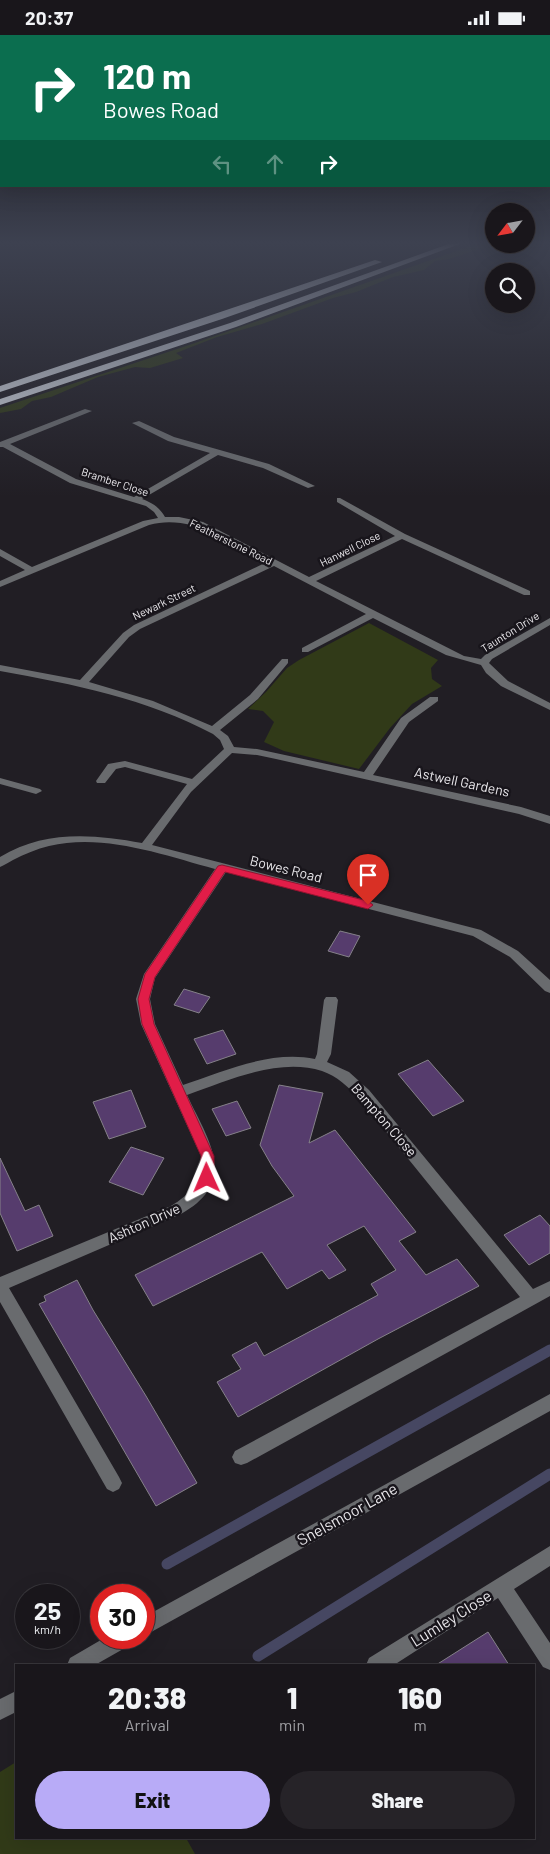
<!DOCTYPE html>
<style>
body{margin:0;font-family:Barlow,sans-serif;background:#262328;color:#f1f3f6;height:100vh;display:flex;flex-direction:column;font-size:19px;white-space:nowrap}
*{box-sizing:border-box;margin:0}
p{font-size:16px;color:#9f9fa3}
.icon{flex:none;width:28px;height:28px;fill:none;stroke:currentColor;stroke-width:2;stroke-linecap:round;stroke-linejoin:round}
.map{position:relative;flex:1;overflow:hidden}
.side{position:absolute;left:15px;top:1629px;width:520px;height:175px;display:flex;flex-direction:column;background:#19161b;border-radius:0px;box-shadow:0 5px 20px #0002,0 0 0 1px #37353a}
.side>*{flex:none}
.hud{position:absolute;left:0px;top:0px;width:550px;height:152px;box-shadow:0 5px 20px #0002,0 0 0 1px #37353a;background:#0b6e4f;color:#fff;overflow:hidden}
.needle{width:32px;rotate:239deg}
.buttons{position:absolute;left:485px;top:168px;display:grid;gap:10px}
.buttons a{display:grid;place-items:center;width:50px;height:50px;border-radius:50%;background:#19161b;box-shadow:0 5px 20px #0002,0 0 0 1px #37353a;font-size:25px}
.speed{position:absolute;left:15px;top:1549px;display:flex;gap:10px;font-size:25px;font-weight:700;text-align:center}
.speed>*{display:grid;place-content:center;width:65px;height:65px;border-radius:50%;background:#19161b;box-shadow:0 5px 20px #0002,0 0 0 1px #37353a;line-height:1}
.speed small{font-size:12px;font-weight:400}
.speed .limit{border:8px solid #d22;background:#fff;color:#111}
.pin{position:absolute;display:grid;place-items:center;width:42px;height:42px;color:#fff;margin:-51px -21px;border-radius:50% 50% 50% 0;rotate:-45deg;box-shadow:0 0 5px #0007}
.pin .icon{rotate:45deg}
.me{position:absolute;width:55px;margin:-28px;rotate:359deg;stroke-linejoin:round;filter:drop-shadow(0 0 4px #0008)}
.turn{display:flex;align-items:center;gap:18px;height:105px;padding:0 20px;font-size:22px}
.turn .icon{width:65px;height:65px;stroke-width:2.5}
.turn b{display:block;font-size:35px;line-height:42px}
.lanes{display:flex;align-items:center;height:48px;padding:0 20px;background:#0003;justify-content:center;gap:25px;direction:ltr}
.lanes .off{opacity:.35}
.eta{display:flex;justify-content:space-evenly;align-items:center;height:85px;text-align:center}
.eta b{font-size:30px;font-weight:800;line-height:35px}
.button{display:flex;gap:10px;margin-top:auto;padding:10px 20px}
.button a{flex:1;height:58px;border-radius:30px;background:#b8abf7;color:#111;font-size:20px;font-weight:800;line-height:58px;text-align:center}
.button a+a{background:#262328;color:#f1f3f6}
.status{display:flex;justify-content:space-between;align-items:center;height:35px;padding:0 25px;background:#19161b;direction:ltr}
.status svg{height:14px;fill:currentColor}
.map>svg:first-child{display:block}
.green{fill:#313a18}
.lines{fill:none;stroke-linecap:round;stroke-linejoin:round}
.stream-far1{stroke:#464762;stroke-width:9}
.stream{stroke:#464762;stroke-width:11}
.building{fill:#563c6d;stroke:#858189}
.minor{fill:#696b6e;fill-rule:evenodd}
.highway{fill:#d2d7df;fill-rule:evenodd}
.route{fill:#e11d48;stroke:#92132f}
.labels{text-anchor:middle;stroke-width:5;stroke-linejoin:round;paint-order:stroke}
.far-street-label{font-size:11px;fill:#e9e7eb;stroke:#18151b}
.street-label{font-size:14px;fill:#e9e7eb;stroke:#18151b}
.near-street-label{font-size:16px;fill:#e9e7eb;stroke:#18151b}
</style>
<div class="status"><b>20:37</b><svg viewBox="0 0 49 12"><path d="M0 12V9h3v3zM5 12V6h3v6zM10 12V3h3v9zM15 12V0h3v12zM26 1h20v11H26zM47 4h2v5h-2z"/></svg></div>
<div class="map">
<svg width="550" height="1819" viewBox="0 0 550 1819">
<rect width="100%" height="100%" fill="#211e24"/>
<path class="green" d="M482,207L494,209L449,224L435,226L424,235L393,242L356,257L333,263L262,289L217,302L176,318L183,323L150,333L135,332L98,342L51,362L32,366L21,374L0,378V373L192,309Z
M369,588L438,625L431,633L432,644L442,651L412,669L390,693L359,734L284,716L264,707L274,687L263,676L248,674L266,657L287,633L299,625Z
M16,1727V1802L186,1803L195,1819H0V1737Z"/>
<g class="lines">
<path class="stream-far1" d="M548,1316L550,1315"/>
<path class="stream" d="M167,1529L550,1315
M258,1621L550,1439"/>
</g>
<path class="building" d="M340,896L360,901L349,922L328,916Z
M184,954L210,962L199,978L174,970Z
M223,995L236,1019L207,1029L194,1004Z
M428,1025L464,1066L433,1081L398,1039Z
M279,1050L323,1058L309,1108L335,1095L416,1197L399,1206L426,1240L457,1224L479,1251L378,1304L238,1382L217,1347L241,1334L232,1320L256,1307L264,1321L378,1260L371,1249L396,1235L364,1191L327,1210L346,1235L329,1244L322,1235L287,1254L262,1217L153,1271L135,1240L294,1161L272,1131L260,1110Z
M131,1055L146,1092L109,1104L93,1067Z
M237,1066L251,1093L226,1101L212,1074Z
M131,1112L164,1123L143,1160L109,1147Z
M0,1123L25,1176L39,1170L53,1201L17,1216L0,1178Z
M540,1180L550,1191V1218L529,1230L504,1200Z
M77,1245L93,1275L146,1361L197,1448L156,1471L39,1269L46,1266L44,1261Z
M488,1597L509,1630H436Z"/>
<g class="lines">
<path class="minor" d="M85,374L92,376L10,409L76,444L134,462L210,418L168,406L132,388L139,386L174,402L269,429L315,451L308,453L263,433L218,420L142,464C153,468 159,472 165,482H179L203,487L309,542L395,501L337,467V463H340L405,499L530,556V560H524L402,504L316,546L464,621L481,624L485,620L550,583V590L492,624L489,628L508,646L550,668V675L501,651L486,638L481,630L446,620L373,583L308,617H302V613L366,579L274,531L140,594L129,602L89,647L153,666L212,691L250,660L282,624H288V628L258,664L220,695L228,701L234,712L257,714L364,737L401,683L430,662H438V666L409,687L373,740L521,772L550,781V789L519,779L276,724L257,720L232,718L191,757L152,810L481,895L518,916L550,945V958L545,956L510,922L473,901L226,837L155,943L150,964L155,989L183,1050C224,1036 271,1015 315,1024L317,1019L324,965L326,962H336L338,965L331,1019L327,1027L349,1037L369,1055L533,1254L550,1246V1261L247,1428L241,1430L235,1428L232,1422L235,1416L520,1262L359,1063C348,1052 337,1041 322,1036C278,1022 228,1046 187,1060C208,1105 240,1146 181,1179L9,1253L119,1442L122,1448L119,1454L113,1457L107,1454L0,1267V1242L171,1171C191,1159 202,1145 201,1121L141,989L136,964L144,939L215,834C163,820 104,798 49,811C37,814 24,819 13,825C9,827 5,830 0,832V822C44,795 93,799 142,808L187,749L125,732L116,734L105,748H97L96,746L108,729L125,726L192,744L224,714L220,705L213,699C147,664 73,649 0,636V630L80,645L123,598L134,590L267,527C230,508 192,478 149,490L0,552V546L25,535L0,521V514L32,532L143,486L158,483L154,477L146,471L70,448L3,412H0V407Z
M0,743L40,754L42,756L36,759L0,749Z
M550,1359V1376L144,1601V1582Z
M550,1511V1531L514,1554L550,1608V1635L543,1632L498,1563L394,1630H366L369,1623Z
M106,1602H134L132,1609L95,1630H67L70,1623Z
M16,1656V1677L0,1685V1664Z"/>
<path class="highway" d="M454,207H465L236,292L0,370V364L230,288Z
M375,225L382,227L222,284L0,357V351Z"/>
</g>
<linearGradient id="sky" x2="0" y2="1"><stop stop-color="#121014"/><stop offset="0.45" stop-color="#3d4150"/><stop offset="1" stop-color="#3d4150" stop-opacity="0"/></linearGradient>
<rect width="550" height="462" fill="url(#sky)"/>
<path class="route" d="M222,830L368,866L373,870L368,874L225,837L155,942L149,964L154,989L214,1121V1143L212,1147L207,1148L202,1147L200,1143L201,1121L142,989L138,964L145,939L218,831Z"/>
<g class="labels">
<g class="far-street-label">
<text transform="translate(115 447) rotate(18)" y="4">Bramber Close</text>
<text transform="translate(231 507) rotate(26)" y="4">Featherstone Road</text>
<text transform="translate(350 514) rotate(-26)" y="4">Hanwell Close</text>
<text transform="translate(164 567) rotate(-26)" y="4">Newark Street</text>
<text transform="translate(510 597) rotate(-32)" y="4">Taunton Drive</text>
</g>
<g class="street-label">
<text transform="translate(462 747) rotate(12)" y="5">Astwell Gardens</text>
<text transform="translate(286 834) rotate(14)" y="5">Bowes Road</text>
<text transform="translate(384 1085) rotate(49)" y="5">Bampton Close</text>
<text transform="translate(144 1188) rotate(-24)" y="5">Ashton Drive</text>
</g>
<g class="near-street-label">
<text transform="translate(347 1479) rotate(-29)" y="6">Snelsmoor Lane</text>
<text transform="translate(451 1583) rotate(-32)" y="6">Lumley Close</text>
</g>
</g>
</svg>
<div class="buttons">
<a><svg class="needle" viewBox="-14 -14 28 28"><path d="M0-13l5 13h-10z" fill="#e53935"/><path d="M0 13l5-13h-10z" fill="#9f9fa3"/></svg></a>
<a><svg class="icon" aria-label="search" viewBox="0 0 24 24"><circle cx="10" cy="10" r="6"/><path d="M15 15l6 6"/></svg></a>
</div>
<div class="speed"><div>25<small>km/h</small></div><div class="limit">30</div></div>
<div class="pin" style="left:368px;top:870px;background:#d93025"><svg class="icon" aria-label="arrive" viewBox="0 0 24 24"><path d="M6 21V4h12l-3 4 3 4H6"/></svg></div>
<svg class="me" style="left:207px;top:1143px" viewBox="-20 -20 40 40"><path d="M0-17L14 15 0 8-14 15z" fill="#e11d48" stroke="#fff" stroke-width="4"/></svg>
<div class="hud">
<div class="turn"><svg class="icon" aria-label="right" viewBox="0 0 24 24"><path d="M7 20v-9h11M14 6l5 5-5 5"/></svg><div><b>120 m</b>Bowes Road</div></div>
<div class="lanes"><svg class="icon off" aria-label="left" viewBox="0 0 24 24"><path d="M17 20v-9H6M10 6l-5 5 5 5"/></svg><svg class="icon off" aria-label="ahead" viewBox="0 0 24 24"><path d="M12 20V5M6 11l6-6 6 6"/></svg><svg class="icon" aria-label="right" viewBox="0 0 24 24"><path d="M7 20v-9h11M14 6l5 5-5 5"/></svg></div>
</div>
<section class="side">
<div class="eta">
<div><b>20:38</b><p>Arrival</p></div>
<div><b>1</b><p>min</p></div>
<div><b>160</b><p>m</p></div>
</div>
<div class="button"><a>Exit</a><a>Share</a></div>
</section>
</div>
